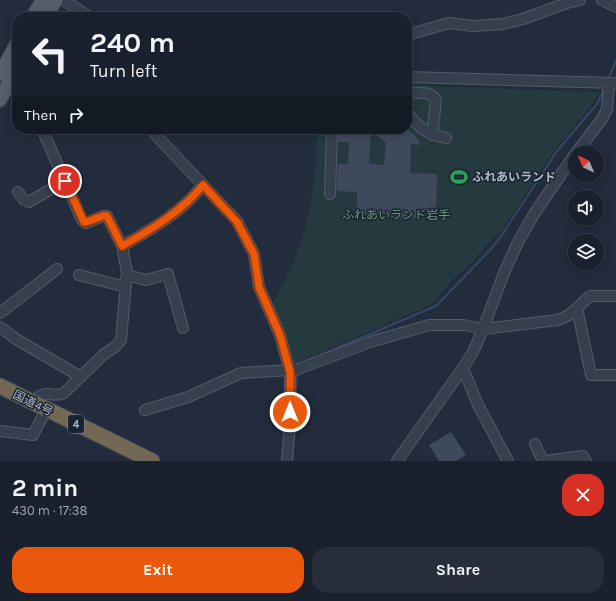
<!DOCTYPE html>
<meta charset="utf-8">
<style>
body{margin:0;font-family:Karla,"Noto Sans JP",sans-serif;background:#272e3a;color:#f1f3f6;height:100vh;display:flex;flex-direction:column;font-size:15px;white-space:nowrap}
*{box-sizing:border-box;margin:0}
p{font-size:13px;color:#9fa3aa}
.icon{flex:none;width:22px;height:22px;fill:none;stroke:currentColor;stroke-width:2;stroke-linecap:round;stroke-linejoin:round}
.map{position:relative;height:461px;overflow:hidden}
.drawer{display:flex;flex-direction:column;background:#1a212e;flex:1}
.drawer>*{flex:none}
.hud{position:absolute;left:12px;top:12px;width:400px;height:122px;border-radius:16px;box-shadow:0 2px 10px #0003,0 0 0 1px #383e4a;background:#1a212e;color:#f1f3f6;overflow:hidden}
.needle{width:26px;rotate:316deg}
.controls{position:absolute;left:568px;top:146px;display:grid;gap:8px}
.controls a{display:grid;place-items:center;width:36px;height:36px;border-radius:50%;background:#1a212e;box-shadow:0 2px 10px #0003,0 0 0 1px #383e4a;font-size:20px}
.pin{position:absolute;display:grid;place-items:center;width:34px;height:34px;color:#fff;margin:-17px;border:2px solid #fff;border-radius:50%;box-shadow:0 1px 4px #0007}
.me{position:absolute;width:44px;margin:-22px;rotate:0deg;stroke-linejoin:round;filter:drop-shadow(0 0 3px #0008)}
.turn{display:flex;align-items:center;gap:14px;height:84px;padding:0 12px;font-size:18px}
.turn .icon{width:52px;height:52px;stroke-width:2.5}
.turn b{display:block;font-size:28px;line-height:34px}
.then{display:flex;align-items:center;height:38px;padding:0 12px;background:#0003;gap:8px;font-size:15px}
.round{display:grid;place-items:center;flex:none;width:42px;height:42px;border-radius:16px;background:#272e3a}
.head{display:flex;align-items:center;justify-content:space-between;height:68px;padding:0 12px}
h1{font-size:24px;font-weight:700;line-height:30px}
.cta{display:flex;gap:8px;margin-top:auto;padding:8px 12px}
.cta a{flex:1;height:46px;border-radius:16px;background:#ea580c;color:#fff;font-size:16px;font-weight:700;line-height:46px;text-align:center}
.cta a+a{background:#272e3a;color:#f1f3f6}
.map>svg:first-child{display:block}
.green{fill:#243a3e}
.lines{fill:none;stroke-linecap:round;stroke-linejoin:round}
.stream{stroke:#354765;stroke-width:2}
.building{fill:#3e4a5c;fill-rule:evenodd}
.minor-casing{stroke:#545c6b;stroke-width:12}
.major-casing{stroke:#3f4856;stroke-width:15}
.highway-casing{stroke:#414958;stroke-width:17}
.minor{stroke:#363f4d;stroke-width:10}
.major{stroke:#545e6d;stroke-width:13}
.highway{stroke:#736853;stroke-width:15}
.route-casing{stroke:#983908;stroke-width:10}
.route{stroke:#ea580c;stroke-width:7}
.labels{text-anchor:middle;stroke-width:3;stroke-linejoin:round;paint-order:stroke}
.shield{fill:#1b2432;stroke:#848c9b;stroke-width:1}
.shield-label{font-size:11px;font-weight:bold;fill:#b1b9c8}
.poi-label{font-size:12px;font-weight:bold;fill:#b1b9c8;stroke:#1b2432;text-anchor:start}
.park-label{font-size:12px;fill:#689a75;stroke:#1b2432}
.street-label{font-size:12px;fill:#b1b9c8;stroke:#1b2432}
</style>
<div class="map">
<svg width="616" height="461" viewBox="0 0 616 461">
<rect width="100%" height="100%" fill="#222c3d"/>
<path class="green" d="M407,85L599,92L590,107L553,152L504,227L479,253L473,262L452,280L431,305L293,364L272,305C280,289 290,273 296,256C312,215 316,173 317,129H407Z"/>
<g class="lines">
<path class="stream" d="M609,77L616,61
M304,362L436,306L490,250L500,238L557,151L597,104L604,89
M295,408L297,372"/>
</g>
<path class="building" d="M338,129H408L417,138L421,145L411,144L410,173L437,174L436,211L422,217L406,218H391V216L357,214V192L337,191L338,164H348L349,142H338ZM371,131L386,143L384,165L369,164Z
M451,432L466,455L456,461H439L429,445Z"/>
<g class="lines">
<g class="minor-casing">
<path id="minor" d="M63,0L90,17
M602,0L616,7
M407,35L449,23L473,26L503,24L523,19L567,3L580,0
M407,77L616,83
M407,93C416,93 432,90 436,101L432,135
M407,112C418,128 427,134 446,138
M42,129L82,220L86,223L103,216H107L122,246
M150,129L237,221L254,254L259,287L280,335L290,372V423L287,461
M576,153L602,119L607,109L609,83
M18,192L24,200L29,202L65,181
M330,194L332,129
M79,275L126,287
M127,275L146,280L168,274L183,328
M577,308L591,375H616
M0,313L57,269
M0,327L16,339L81,377
M463,368L478,405L508,461
M290,372L370,342L429,325H464L483,329L558,320L569,315L590,296H616
M33,402C47,387 50,399 64,393L103,355L116,346L121,340L127,272L122,246C152,229 181,213 203,185
M145,410L188,397L241,373L289,370
M0,431L33,435L44,414
M535,444L543,461
M397,461L463,368L473,352L483,329L504,273L518,242L534,214L575,154
M545,461L583,456L586,461"/>
</g>
<g class="major-casing">
<path id="major" d="M32,17L43,0
M46,17L56,0
M0,74L17,43
M0,100L17,67"/>
</g>
<g class="highway-casing">
<path id="highway" d="M0,386L152,461"/>
</g>
<use href="#minor" class="minor"/>
<use href="#major" class="major"/>
<use href="#highway" class="highway"/>
</g>
<g class="lines">
<g class="route-casing">
<path id="route" d="M65,181L84,222H86L103,216H107L122,246C152,229 181,212 203,185L237,222L254,254L259,287L280,335L290,372V412"/>
</g>
<use href="#route" class="route"/>
</g>
<defs>
<g id="stadium-bare" transform="scale(1.38)"><path d="M0-5a6.5 5 0 1 0 0 10a6.5 5 0 1 0 0-10ZM-3.5-1.8h7v3.6h-7Z" fill="#2e9e5b" stroke="#1b2432" stroke-width="2.5" paint-order="stroke"/></g>
</defs>
<g fill-rule="evenodd">
<use href="#stadium-bare" x="459" y="177"/>
</g>
<g class="labels">
<rect class="shield" x="68" y="415" width="16" height="18" rx="3"/>
<g class="shield-label">
<text x="76" y="428">4</text>
</g>
<g class="poi-label">
<text x="472" y="181">ふれあいランド</text>
</g>
<g class="park-label">
<text x="396" y="219">ふれあいランド岩手</text>
</g>
<g class="street-label">
<text transform="translate(33 403) rotate(26)" y="4">国道4号</text>
</g>
</g>
</svg>
<div class="controls">
<a><svg class="needle" viewBox="-14 -14 28 28"><path d="M0-13l5 13h-10z" fill="#e53935"/><path d="M0 13l5-13h-10z" fill="#9fa3aa"/></svg></a>
<a><svg class="icon" aria-label="sound" viewBox="0 0 24 24"><path d="M4 9h4l5-4v14l-5-4H4zM17 9q2 3 0 6"/></svg></a>
<a><svg class="icon" aria-label="layers" viewBox="0 0 24 24"><path d="M12 4l9 5-9 5-9-5zM3 14l9 5 9-5"/></svg></a>
</div>
<div class="pin" style="left:65px;top:181px;background:#d93025"><svg class="icon" aria-label="arrive" viewBox="0 0 24 24"><path d="M6 21V4h12l-3 4 3 4H6"/></svg></div>
<svg class="me" style="left:290px;top:412px" viewBox="-20 -20 40 40"><circle r="17" fill="#ea580c" stroke="#fff" stroke-width="3"/><path d="M0-11L8 9 0 5-8 9z" fill="#fff"/></svg>
<div class="hud">
<div class="turn"><svg class="icon" aria-label="left" viewBox="0 0 24 24"><path d="M17 20v-9H6M10 6l-5 5 5 5"/></svg><div><b>240 m</b>Turn left</div></div>
<div class="then">Then<svg class="icon" aria-label="right" viewBox="0 0 24 24"><path d="M7 20v-9h11M14 6l5 5-5 5"/></svg></div>
</div>
</div>
<section class="drawer">
<div class="head"><div><h1>2 min</h1><p>430 m · 17:38</p></div><a class="round" style="background:#d93025;color:#fff"><svg class="icon" aria-label="close" viewBox="0 0 24 24"><path d="M6 6l12 12M18 6L6 18"/></svg></a></div>
<div class="cta"><a>Exit</a><a>Share</a></div>
</section>
